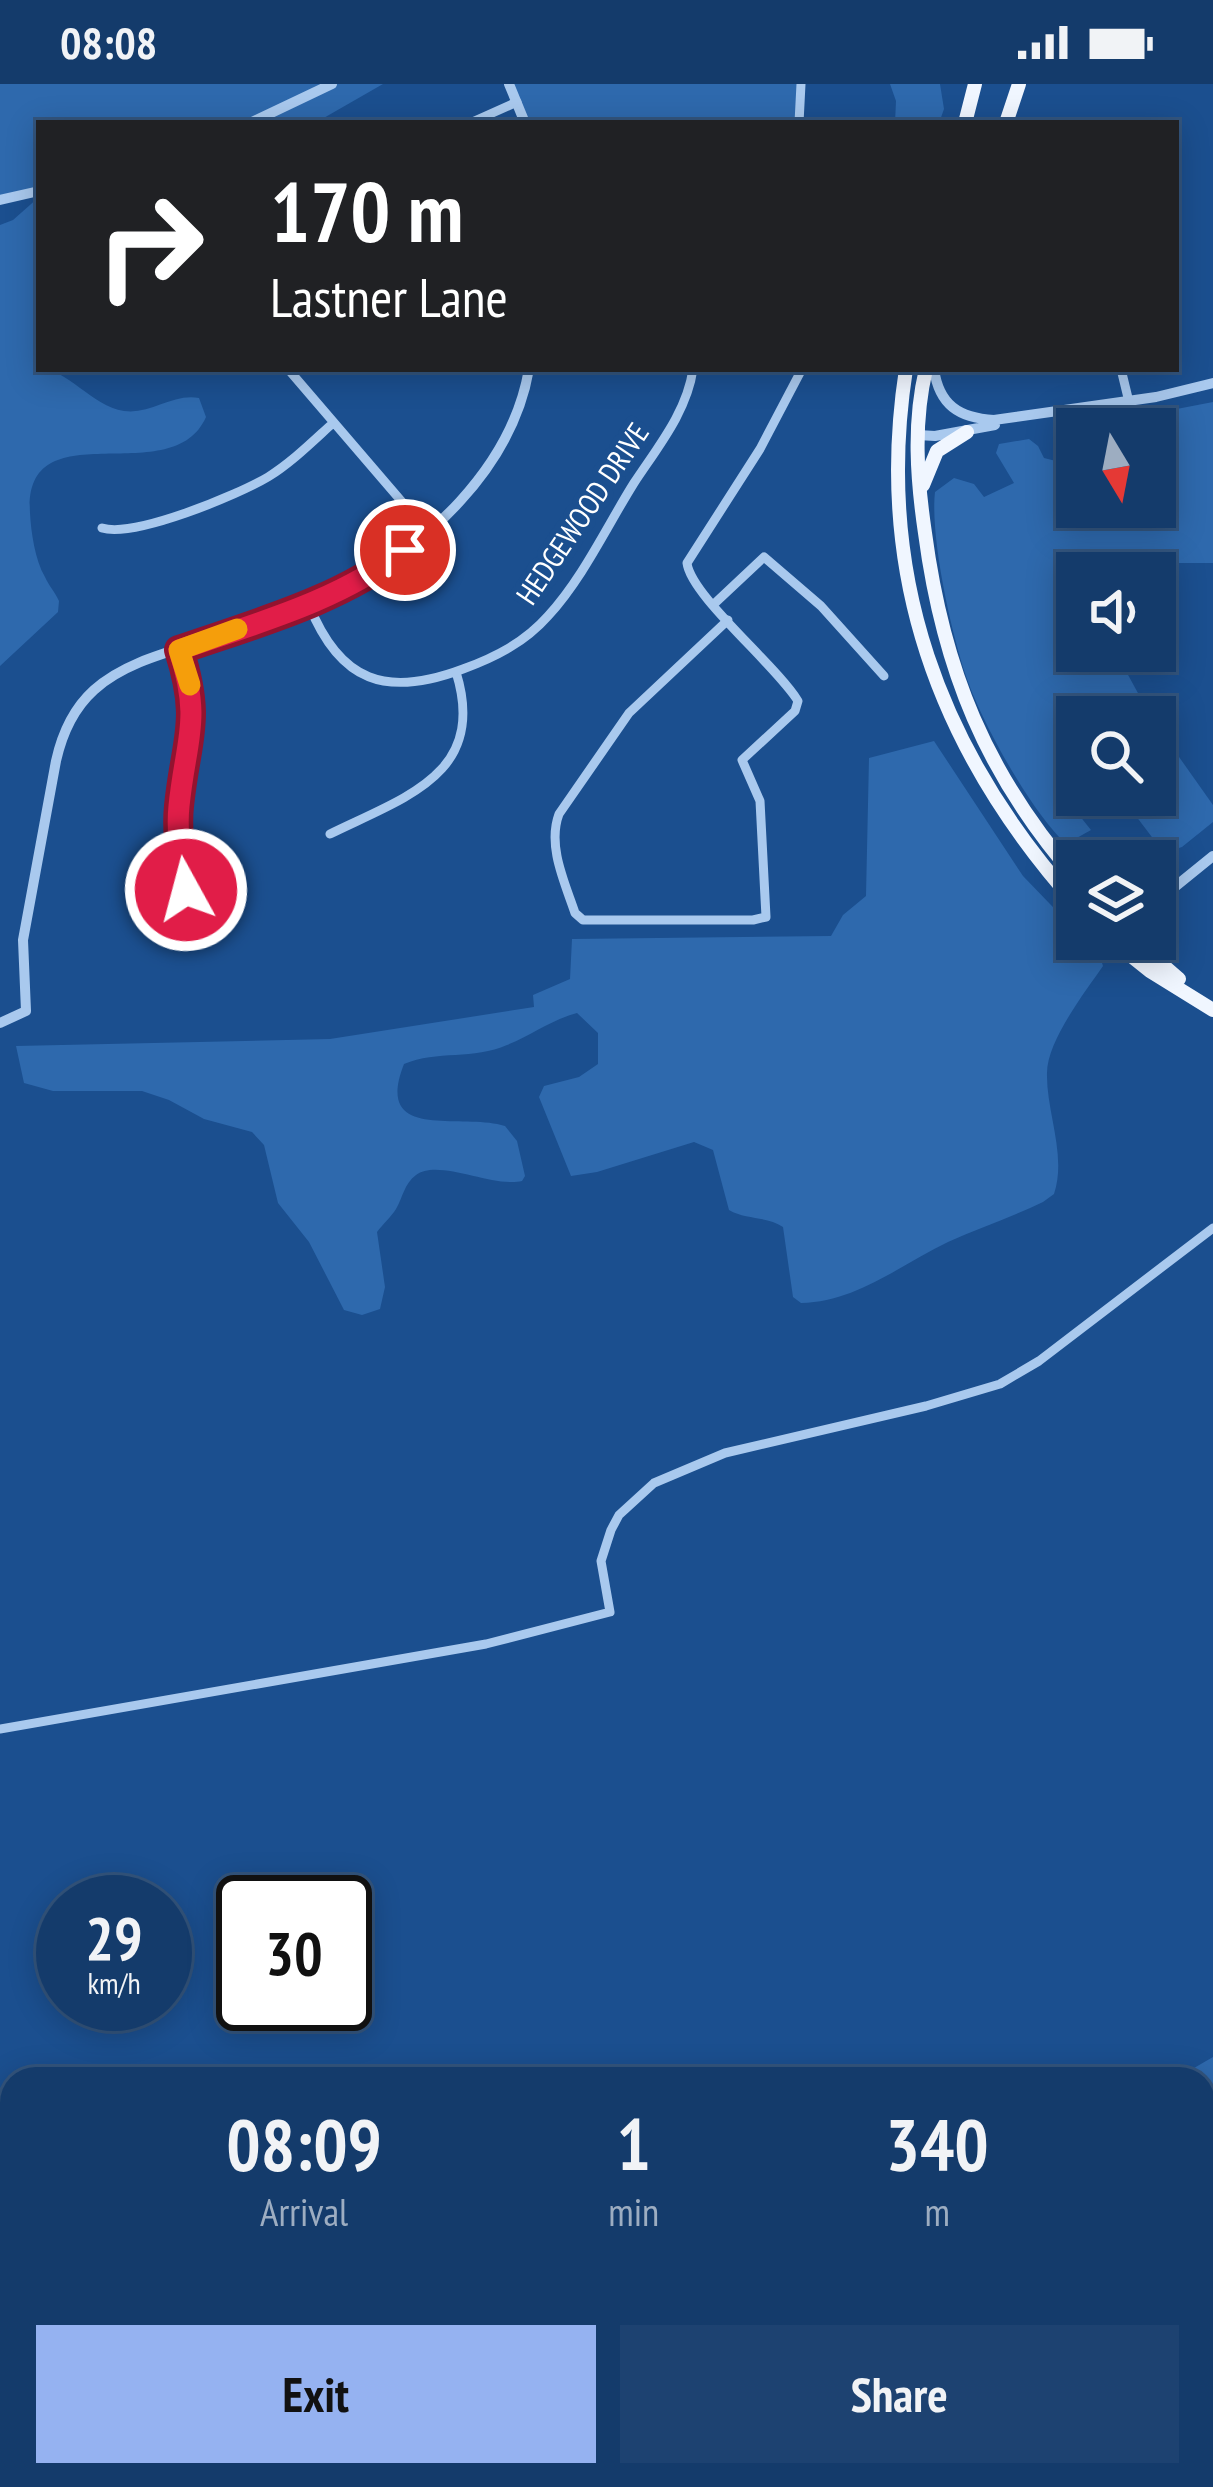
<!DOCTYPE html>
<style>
body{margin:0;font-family:"PT Sans Narrow",sans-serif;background:#1d4271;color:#f1f3f6;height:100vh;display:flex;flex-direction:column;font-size:45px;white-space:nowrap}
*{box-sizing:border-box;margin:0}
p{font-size:39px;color:#9dadc1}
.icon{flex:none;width:66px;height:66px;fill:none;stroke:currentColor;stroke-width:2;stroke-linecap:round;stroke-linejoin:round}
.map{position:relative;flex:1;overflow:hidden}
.details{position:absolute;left:0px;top:1983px;width:1215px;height:420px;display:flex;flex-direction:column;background:#143b6b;border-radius:36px 36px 0 0;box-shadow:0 6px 30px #0003,0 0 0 3px #33557e}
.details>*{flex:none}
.top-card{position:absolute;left:36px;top:36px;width:1143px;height:252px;border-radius:0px;box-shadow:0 6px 30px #0003,0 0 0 3px #33557e;background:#202124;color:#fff;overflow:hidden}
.needle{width:78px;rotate:170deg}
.fabs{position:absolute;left:1056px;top:324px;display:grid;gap:24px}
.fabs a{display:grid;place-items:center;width:120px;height:120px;border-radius:0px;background:#143b6b;box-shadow:0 6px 30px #0003,0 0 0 3px #33557e;font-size:60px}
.speed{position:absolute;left:36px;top:1791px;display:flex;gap:24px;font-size:60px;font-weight:700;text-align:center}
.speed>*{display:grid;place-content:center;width:156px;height:156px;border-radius:50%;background:#143b6b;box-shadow:0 6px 30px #0003,0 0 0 3px #33557e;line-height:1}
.speed small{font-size:30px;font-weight:400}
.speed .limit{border:6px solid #111;border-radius:18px;background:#fff;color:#111}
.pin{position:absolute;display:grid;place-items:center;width:102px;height:102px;color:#fff;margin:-51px;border:6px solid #fff;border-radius:50%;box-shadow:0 3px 12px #0007}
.me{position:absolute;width:132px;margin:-66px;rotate:353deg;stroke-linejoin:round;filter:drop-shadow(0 0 9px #0008)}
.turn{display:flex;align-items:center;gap:42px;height:252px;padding:0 36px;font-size:54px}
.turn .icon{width:156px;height:156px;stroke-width:2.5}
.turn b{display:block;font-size:84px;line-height:102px}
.eta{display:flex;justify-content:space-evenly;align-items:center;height:204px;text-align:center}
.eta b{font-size:72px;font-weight:600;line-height:84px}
.button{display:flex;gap:24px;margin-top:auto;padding:24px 36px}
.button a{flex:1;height:138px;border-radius:0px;background:#95b2f1;color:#111;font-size:48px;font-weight:600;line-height:138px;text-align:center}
.button a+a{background:#1d4271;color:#f1f3f6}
.status{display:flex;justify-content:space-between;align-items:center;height:84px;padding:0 60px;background:#143b6b;direction:ltr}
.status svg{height:33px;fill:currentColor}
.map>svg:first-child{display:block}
.green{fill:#2e69ad;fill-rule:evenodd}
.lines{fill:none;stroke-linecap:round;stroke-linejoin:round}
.river{stroke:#3c6290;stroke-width:18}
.minor{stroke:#a9c9ee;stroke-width:9}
.tertiary{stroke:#a9c9ee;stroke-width:10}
.primary{stroke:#f0f6ff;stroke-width:14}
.route-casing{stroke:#92132f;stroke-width:30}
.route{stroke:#e11d48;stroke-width:21}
.slow{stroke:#f59e0b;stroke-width:21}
.labels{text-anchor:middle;stroke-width:12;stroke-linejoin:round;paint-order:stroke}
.street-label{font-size:30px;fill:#fff;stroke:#1b4f8f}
</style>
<div class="status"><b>08:08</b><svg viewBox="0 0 49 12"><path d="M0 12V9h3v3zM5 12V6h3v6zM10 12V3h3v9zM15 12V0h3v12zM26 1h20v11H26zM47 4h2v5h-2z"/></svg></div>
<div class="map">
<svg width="1213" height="2403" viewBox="0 0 1213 2403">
<rect width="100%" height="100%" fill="#1b4f8f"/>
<path class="green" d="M0,0H383L315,39H39V110L0,118Z
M509,0H801L799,39H525Z
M890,0H940L944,25L939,39H895L896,17Z
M39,113V285C69,285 91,322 124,327C150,331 173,309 199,314L206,333C172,410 24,322 30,429C31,448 35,476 45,493C49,502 55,508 59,517L58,528L0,582V141L13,136Z
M1213,318V479H1126L1077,489V567H1115L1151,633H1077V700L1063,711L1091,746L1066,760C1031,728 981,637 966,592C951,548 930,453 935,408L954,394L974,400L984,413L1014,399L996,369L999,360L1029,355L1038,362L1044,374L1064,379L1072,369L1062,353L1068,346ZM1077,345H1155V423H1077Z
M1155,639L1213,721V738L1182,763L1164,769L1120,711H1155Z
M934,657L1023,792L1077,848V855H1084L1099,869L1103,882C1085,908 1047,957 1047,989C1046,1028 1067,1071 1054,1110L1043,1118C1012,1133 979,1144 948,1158C900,1181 856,1218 801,1219L793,1213L783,1143C767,1132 746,1136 729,1126L713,1066L694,1058L597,1088L571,1092L539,1013L544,1002L579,993L598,980V949L577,929C551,936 532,951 507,961C474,976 437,966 404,980C373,1059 460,1028 505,1042L517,1057L525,1092L522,1097C493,1104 438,1074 416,1091C404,1100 403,1113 396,1125C391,1133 383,1140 377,1148L385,1203L380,1225L362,1231L344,1226L309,1158L278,1119L264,1061L252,1048L204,1035L169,1016L142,1007H53L24,999L16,962L330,955L534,923L533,911L570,895L572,855L831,852L843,831L866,812L869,674Z
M1213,1973V2403H305L328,2391H1203V1995H1175Z"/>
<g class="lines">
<path class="river" d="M1203,2291L1213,2274
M924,2403L952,2391"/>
<path class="minor" d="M470,39L517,18
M799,39L801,0
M288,285L427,447
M1121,285L1129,318
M102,444C134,454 238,411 268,393C292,378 312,358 333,339
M714,520L764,473L821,522L884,592
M309,521C340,598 386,614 463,585C496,573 525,558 548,532C583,494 607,442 634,399C657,364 687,328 693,285
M728,536L629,629L559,730C547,762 565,799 575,829L583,836H753L766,833L760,717L742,676L795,627L798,617C776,581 691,512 687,479L760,365L802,285
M179,566C203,639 186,652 179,722C177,750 182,779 186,806
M330,750C405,713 488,690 456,588
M0,1645L486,1560L610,1528L601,1477L611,1446L619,1431L654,1399L725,1369L926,1322L1000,1300L1039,1277L1213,1144"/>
<path class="tertiary" d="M509,0L525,39
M250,39L332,0
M0,116L39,107
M934,285C939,321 959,334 994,336L1156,313L1213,299
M918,351L935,352L995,341
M1155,819L1213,772
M0,939L26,927L23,856L56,677C62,650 73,625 94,606C127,576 178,566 219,552C260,538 301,525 339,507C426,464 512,384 529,285"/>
<path class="primary" d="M965,39L975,0
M1006,39L1019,0
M906,285C874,491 939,667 1077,821
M926,285C913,339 917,395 925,449C943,585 986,691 1077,795
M923,401L937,367L967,348
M1110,855L1150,887L1213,926
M1133,855L1179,895"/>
</g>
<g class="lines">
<g class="route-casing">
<path id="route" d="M186,806C182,779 176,750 179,722C186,653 202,638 179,566C257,539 339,517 405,466"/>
</g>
<use href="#route" class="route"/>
<path class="slow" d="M190,601L179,566L237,545"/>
</g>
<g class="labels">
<g class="street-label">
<text transform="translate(583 430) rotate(-56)" y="10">HEDGEWOOD DRIVE</text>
</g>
</g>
</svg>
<div class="fabs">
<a><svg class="needle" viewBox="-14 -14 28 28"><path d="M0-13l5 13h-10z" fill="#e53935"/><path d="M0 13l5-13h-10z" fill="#9dadc1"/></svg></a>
<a><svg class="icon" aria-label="sound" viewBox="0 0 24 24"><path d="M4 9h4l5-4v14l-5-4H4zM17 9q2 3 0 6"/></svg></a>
<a><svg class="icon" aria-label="search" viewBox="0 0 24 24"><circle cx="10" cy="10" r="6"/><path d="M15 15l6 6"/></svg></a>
<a><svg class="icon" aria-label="layers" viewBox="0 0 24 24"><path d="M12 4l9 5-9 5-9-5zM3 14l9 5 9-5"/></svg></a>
</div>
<div class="speed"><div>29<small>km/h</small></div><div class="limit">30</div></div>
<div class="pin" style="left:405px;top:466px;background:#d93025"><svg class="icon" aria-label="arrive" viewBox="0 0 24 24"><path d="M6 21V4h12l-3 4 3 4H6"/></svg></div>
<svg class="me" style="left:186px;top:806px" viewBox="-20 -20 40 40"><circle r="17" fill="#e11d48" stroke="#fff" stroke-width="3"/><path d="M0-11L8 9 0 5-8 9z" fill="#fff"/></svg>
<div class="top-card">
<div class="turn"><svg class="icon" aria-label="right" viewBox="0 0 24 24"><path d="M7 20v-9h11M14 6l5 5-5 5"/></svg><div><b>170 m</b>Lastner Lane</div></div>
</div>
<section class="details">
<div class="eta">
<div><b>08:09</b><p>Arrival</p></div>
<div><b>1</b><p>min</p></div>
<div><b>340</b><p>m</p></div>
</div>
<div class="button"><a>Exit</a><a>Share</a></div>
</section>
</div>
